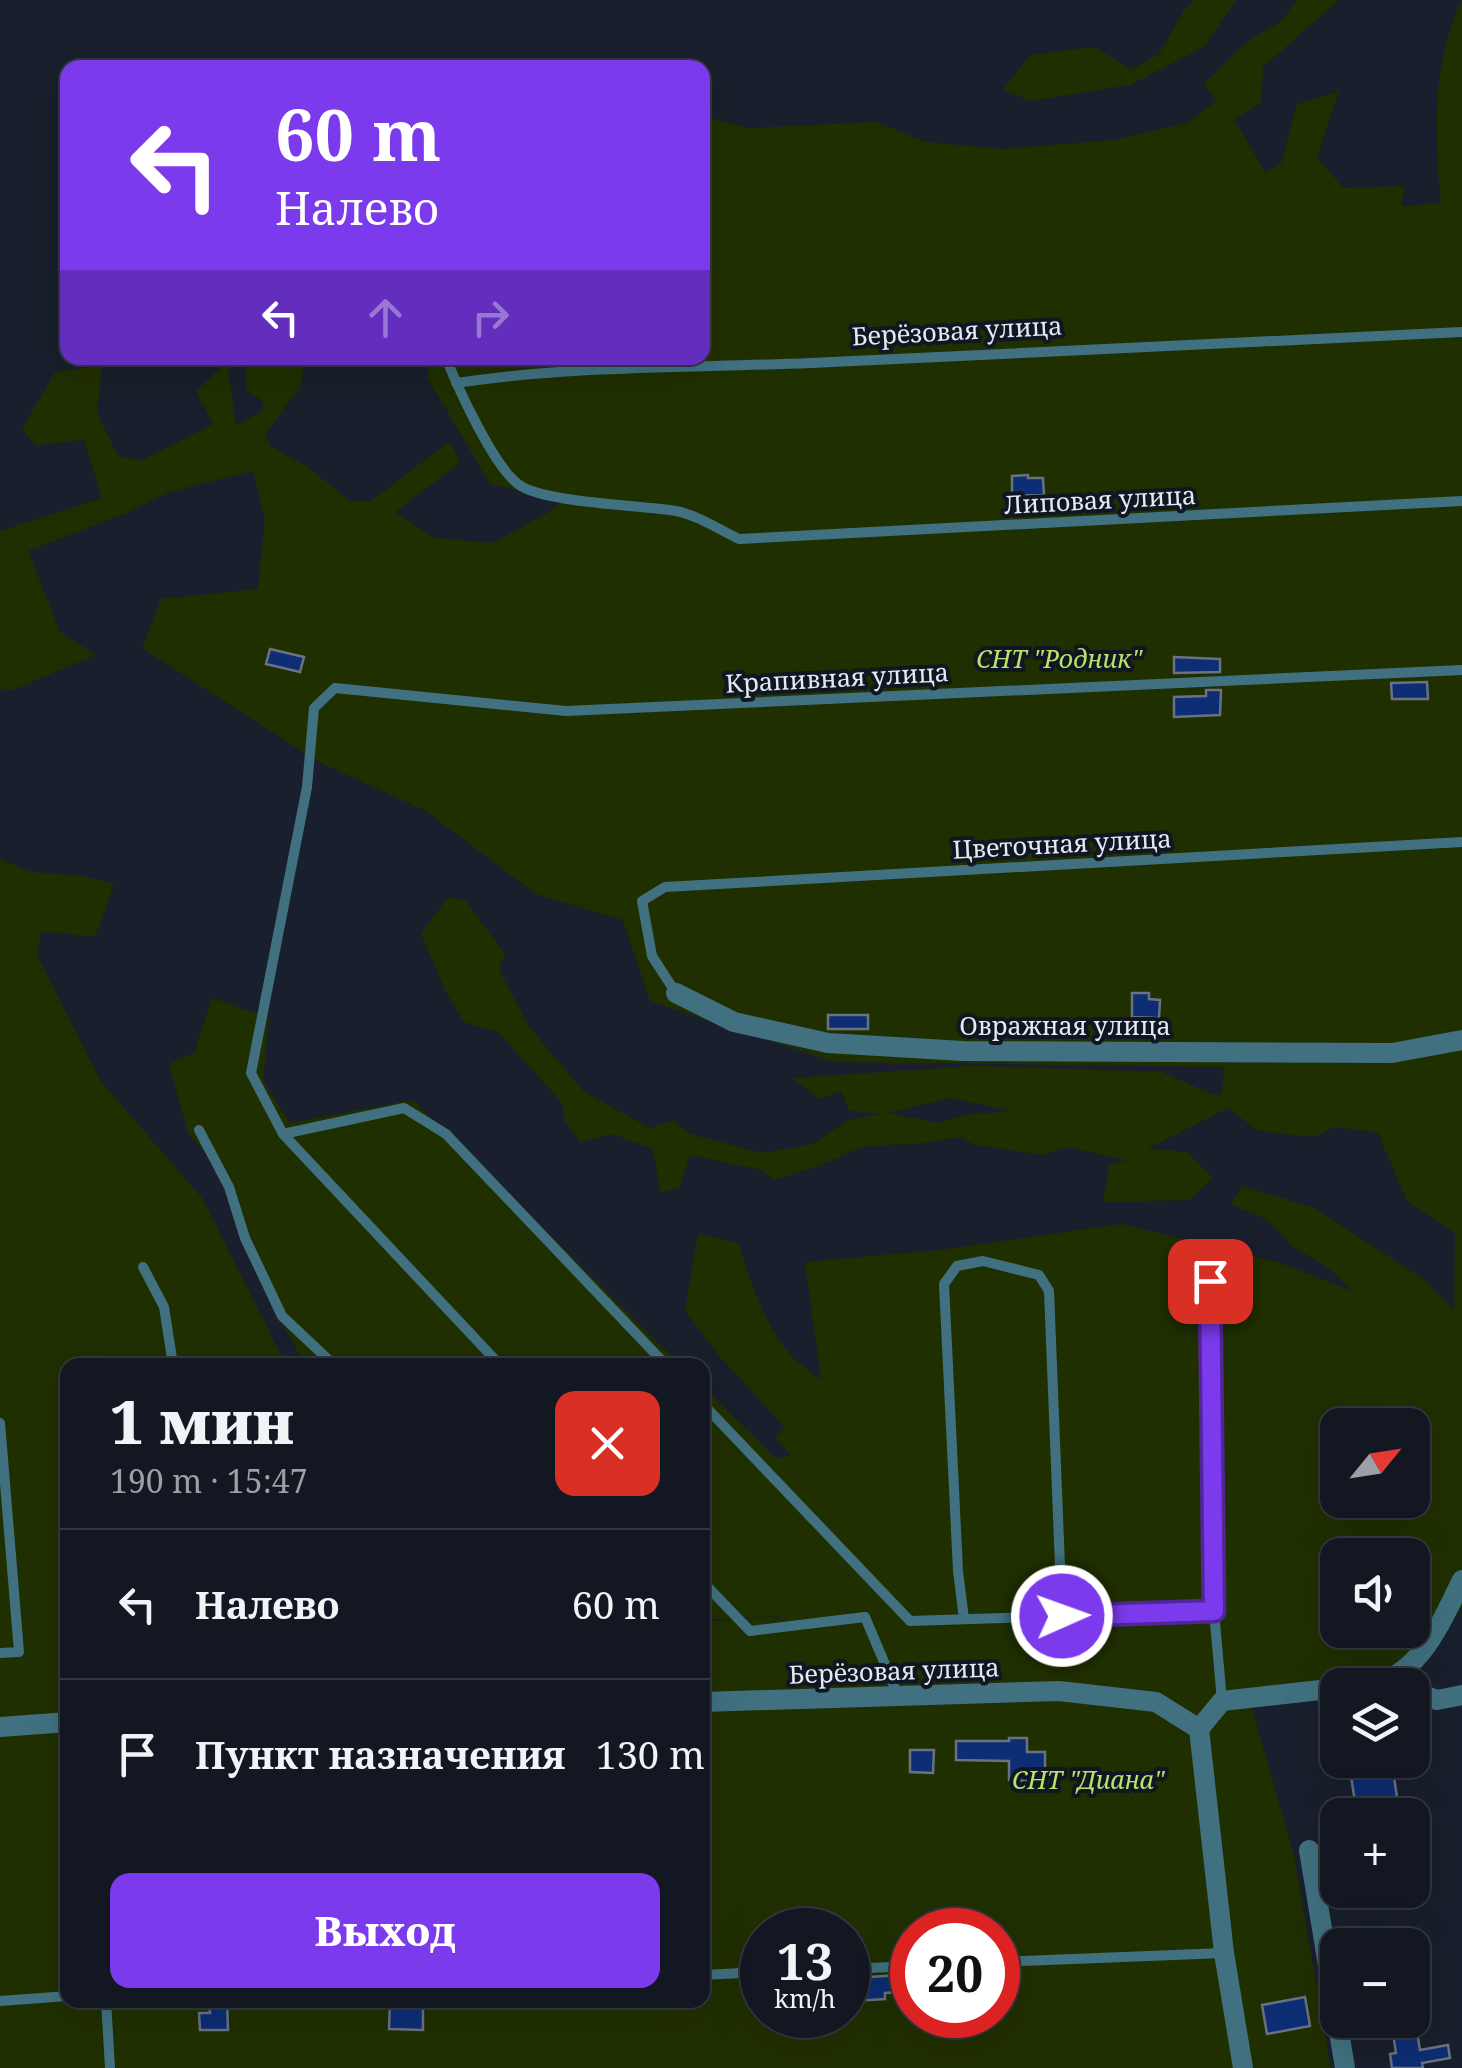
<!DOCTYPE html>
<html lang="ru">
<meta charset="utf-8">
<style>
body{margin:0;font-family:"Noto Serif",serif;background:#1c202a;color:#f1f3f6;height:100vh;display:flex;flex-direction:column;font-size:38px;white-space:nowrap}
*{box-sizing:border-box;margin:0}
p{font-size:32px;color:#9d9fa5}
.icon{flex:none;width:55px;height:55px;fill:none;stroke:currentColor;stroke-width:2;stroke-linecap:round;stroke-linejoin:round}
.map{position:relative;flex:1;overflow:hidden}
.details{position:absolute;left:60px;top:1358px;width:650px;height:650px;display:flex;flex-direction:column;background:#131721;border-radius:20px;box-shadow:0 10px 40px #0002,0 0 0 2px #32363f}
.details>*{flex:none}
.hud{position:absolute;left:60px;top:60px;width:650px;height:305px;border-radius:20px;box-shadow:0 10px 40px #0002,0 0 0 2px #32363f;background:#7c3aed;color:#fff;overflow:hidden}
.needle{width:65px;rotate:60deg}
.tools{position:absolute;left:1320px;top:1408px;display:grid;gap:20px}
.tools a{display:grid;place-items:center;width:110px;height:110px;border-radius:20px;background:#131721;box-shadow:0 10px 40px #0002,0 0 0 2px #32363f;font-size:50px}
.speed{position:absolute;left:740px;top:1908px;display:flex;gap:20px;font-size:50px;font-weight:700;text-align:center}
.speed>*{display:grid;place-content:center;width:130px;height:130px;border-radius:50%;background:#131721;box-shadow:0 10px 40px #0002,0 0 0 2px #32363f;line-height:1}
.speed small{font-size:25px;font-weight:400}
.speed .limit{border:15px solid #d22;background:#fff;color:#111}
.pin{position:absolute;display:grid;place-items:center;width:85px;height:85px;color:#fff;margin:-42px;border-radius:20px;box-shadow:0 5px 15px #0006}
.me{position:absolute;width:110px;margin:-55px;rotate:88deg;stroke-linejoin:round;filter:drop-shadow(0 0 8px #0008)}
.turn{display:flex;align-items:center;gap:35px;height:210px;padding:0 50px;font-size:45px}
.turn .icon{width:130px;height:130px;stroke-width:2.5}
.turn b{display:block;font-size:70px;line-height:85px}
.lanes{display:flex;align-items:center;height:95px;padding:0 50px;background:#0003;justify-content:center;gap:50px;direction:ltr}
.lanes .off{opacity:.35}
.round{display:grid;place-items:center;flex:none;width:105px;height:105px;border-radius:20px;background:#1c202a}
.headline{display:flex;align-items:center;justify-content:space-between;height:170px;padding:0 50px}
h1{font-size:60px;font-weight:800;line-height:75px}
.button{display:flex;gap:20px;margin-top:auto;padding:20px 50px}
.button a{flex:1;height:115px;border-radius:20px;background:#7c3aed;color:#fff;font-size:40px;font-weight:800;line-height:115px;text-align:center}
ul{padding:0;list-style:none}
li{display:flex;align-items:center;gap:30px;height:150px;padding:0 50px;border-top:2px solid #32363f}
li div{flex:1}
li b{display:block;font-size:38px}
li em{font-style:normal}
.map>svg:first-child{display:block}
.green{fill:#202f00;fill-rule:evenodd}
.building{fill:#0d2e74;stroke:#697281;stroke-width:2.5}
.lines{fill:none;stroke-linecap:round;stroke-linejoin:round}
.lane{stroke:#417180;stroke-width:10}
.street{stroke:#417180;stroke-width:20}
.route-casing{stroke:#51269a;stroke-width:25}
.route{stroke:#7c3aed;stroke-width:18}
.labels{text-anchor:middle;stroke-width:8;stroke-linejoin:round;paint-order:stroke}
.street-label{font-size:25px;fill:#e5e9f2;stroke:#101622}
.park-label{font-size:25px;font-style:italic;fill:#b9e368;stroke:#101622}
</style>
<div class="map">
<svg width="1462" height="2068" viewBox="0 0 1462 2068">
<rect width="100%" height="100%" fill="#191f2c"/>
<path class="green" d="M1194,0H1236L1204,47L1130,85L1031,101L1003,90L1030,55L1095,47L1131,70L1159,54L1184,10Z
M1296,0H1339L1263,67L1261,103L1234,119L1265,172L1281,164L1297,104L1339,91L1317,157L1343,188L1405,186L1401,206L1441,203C1434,137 1432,60 1462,0V1607L1409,1685H1338L1337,1699L1251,1705L1294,1855L1331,2068H0V859L30,872L83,876L114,884L95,937L41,931L37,955L100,1080L202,1198L286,1365H68V2000H702L703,1622L818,1614L703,1620V1386L775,1458L791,1456L775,1437L785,1428L718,1355L685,1310L698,1234L738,1243C756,1294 770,1350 821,1379L805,1262L940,1250L1121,1224L1277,1262L1355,1292L1326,1266L1293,1247L1266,1219L1230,1204L1243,1186L1314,1208L1425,1280L1454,1311L1455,1233L1407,1201L1378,1133L1335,1127L1313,1137L1258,1131L1228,1108L1147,1149L1188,1152L1213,1178L1190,1200L1103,1202L1109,1165L1127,1160L1066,1147L1043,1155L976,1145L959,1137L915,1144L864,1146L814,1168L773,1180L762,1170L690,1155L680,1187L660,1193L653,1149L613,1134L580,1142L565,1121L562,1103L498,1032L464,1022L447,994L421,934L448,897L465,900L505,954L499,969L529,1027L584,1092L650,1128L673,1120L690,1134L763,1153L813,1144L848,1120L880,1114L849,1110L841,1091L820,1099L792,1078L974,1066L1162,1072L1214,1095L1222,1094L1224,1067L835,1062L650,1001L623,920L536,894L426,811L319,762L142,648L161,599L258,589L265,519L253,471L169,492L126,513L28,551L60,632L96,655L10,691L0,688V531L102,498L84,440L36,445L22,429L55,372L102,365L97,413L118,456L141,461L213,424L196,391L227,361L236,425L260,413L264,402L247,391L245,360L305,358L300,387L265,435L271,447L307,466L350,501H371L450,441L460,463L395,512L434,538L493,543L544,515L565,499L490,484L427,377L430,358H702L703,116L750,128L876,122L926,142L1003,149L1114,140L1188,123L1217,100L1203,83C1221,71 1232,53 1250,40C1276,22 1277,31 1296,0ZM950,1098L1013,1111L964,1115L939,1123L888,1113ZM1338,1425H1412V1500H1338ZM1338,1555H1412V1630H1338ZM762,1930H848V2015H762ZM912,1930H998V2015H912Z
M212,998L269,1018L263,1081L290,1123L413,1100L681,1365H304L268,1294L221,1170L188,1133L169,1064L194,1053Z"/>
<path class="building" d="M1028,475V478H1043L1044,495L1012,496V476Z
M270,649L304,657L300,672L266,664Z
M1174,657L1220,659V672L1174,673Z
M1427,682L1428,699H1392L1391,683Z
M1206,690H1221L1220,715L1174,717V697L1206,696Z
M1132,993H1149V999L1160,1000L1159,1018L1132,1017Z
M828,1015H868V1029H828Z
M1009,1738H1027V1752H1045V1771H1030V1781L1009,1780V1761L956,1760V1741H1009Z
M910,1750H934L933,1773L910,1772Z
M1393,1770L1399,1811L1357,1815L1351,1776Z
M900,1975V1992L885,1993V1999L855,2001L854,1978Z
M1305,1997L1310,2026L1267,2034L1262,2005Z
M390,2000H423V2030L389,2029Z
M209,2001H227L228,2030H200L199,2013H210Z
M1391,2020H1415L1420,2050L1448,2045L1450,2058L1422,2063L1423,2068H1392L1390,2054L1396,2053Z"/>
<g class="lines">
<path class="lane" d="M446,358C458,388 493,465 518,484C542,503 641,505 676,511C697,515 720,530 739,539L1462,501
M456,383C577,365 690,368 811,363C1028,352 1245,342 1462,332
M676,993L652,956L642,901L665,887L1462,842
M199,1130L229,1187L245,1238L282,1316L334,1365
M283,1134L500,1365
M143,1267L164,1307L173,1365
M1210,1281L1214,1611
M666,1365L446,1134L404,1108L283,1134L251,1073L307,787L314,708L335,688L566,711L1462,670
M702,1403L910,1621L1214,1611L1222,1701
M0,1423L19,1652L0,1653
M702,1581L750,1631L865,1617L898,1695
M964,1619L958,1571L944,1284L957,1266L983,1261L1039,1275L1049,1291L1062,1616
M998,1962L1224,1953
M848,1969L912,1966
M702,1975L762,1972
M106,2000L110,2068
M0,2001L68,1996"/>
<path class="street" d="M676,993L734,1022L828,1043L963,1051L1392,1053L1462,1040
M1367,1685C1419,1679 1441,1622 1462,1580
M1412,1691L1437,1700L1462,1695
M702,1702L1059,1691L1156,1702L1199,1729
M0,1727L68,1722
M1309,1850L1345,2068
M1243,2068L1224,1953L1199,1729L1222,1701L1338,1688"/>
</g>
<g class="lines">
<g class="route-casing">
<path id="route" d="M1062,1616L1214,1611L1210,1281"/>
</g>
<use href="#route" class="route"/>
</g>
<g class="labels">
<g class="street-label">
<text transform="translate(957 331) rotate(-3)" y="9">Берёзовая улица</text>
<text transform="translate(1100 500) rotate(-3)" y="9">Липовая улица</text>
<text transform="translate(837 678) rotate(-3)" y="9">Крапивная улица</text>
<text transform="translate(1062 844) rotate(-3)" y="9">Цветочная улица</text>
<text x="1065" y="1035">Овражная улица</text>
<text transform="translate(894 1671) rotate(-2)" y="9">Берёзовая улица</text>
</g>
<g class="park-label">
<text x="1059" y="668">СНТ "Родник"</text>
<text x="1088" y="1789">СНТ "Диана"</text>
</g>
</g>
</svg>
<div class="tools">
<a><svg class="needle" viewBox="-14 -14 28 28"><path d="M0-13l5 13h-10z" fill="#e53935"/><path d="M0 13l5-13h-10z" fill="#9d9fa5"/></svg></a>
<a><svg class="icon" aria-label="sound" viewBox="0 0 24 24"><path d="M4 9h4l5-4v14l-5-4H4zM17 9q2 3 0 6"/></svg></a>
<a><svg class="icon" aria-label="layers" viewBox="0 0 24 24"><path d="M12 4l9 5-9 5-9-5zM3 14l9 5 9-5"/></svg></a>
<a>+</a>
<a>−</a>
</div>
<div class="speed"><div>13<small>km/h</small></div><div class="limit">20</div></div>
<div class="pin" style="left:1210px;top:1281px;background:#d93025"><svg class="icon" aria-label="arrive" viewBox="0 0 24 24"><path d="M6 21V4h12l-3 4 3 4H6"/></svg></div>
<svg class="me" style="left:1062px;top:1616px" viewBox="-20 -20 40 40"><circle r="17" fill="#7c3aed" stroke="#fff" stroke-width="3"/><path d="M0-11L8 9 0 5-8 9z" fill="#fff"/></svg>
<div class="hud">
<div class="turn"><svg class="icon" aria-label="left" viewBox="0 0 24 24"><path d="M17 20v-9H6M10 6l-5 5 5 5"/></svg><div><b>60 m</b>Налево</div></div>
<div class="lanes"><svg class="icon" aria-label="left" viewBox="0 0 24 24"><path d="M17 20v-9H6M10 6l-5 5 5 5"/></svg><svg class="icon off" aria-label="ahead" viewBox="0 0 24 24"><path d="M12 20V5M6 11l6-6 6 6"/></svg><svg class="icon off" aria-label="right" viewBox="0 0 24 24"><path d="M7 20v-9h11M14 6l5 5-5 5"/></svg></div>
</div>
<section class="details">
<div class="headline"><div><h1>1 мин</h1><p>190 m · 15:47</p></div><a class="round" style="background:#d93025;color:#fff"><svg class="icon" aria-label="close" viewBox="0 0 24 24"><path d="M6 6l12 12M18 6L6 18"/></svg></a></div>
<ul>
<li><svg class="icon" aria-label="left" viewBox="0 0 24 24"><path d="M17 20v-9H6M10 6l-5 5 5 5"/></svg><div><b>Налево</b></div><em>60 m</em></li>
<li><svg class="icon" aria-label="arrive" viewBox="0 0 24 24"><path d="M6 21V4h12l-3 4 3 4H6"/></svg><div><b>Пункт назначения</b></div><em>130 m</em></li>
</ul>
<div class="button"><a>Выход</a></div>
</section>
</div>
